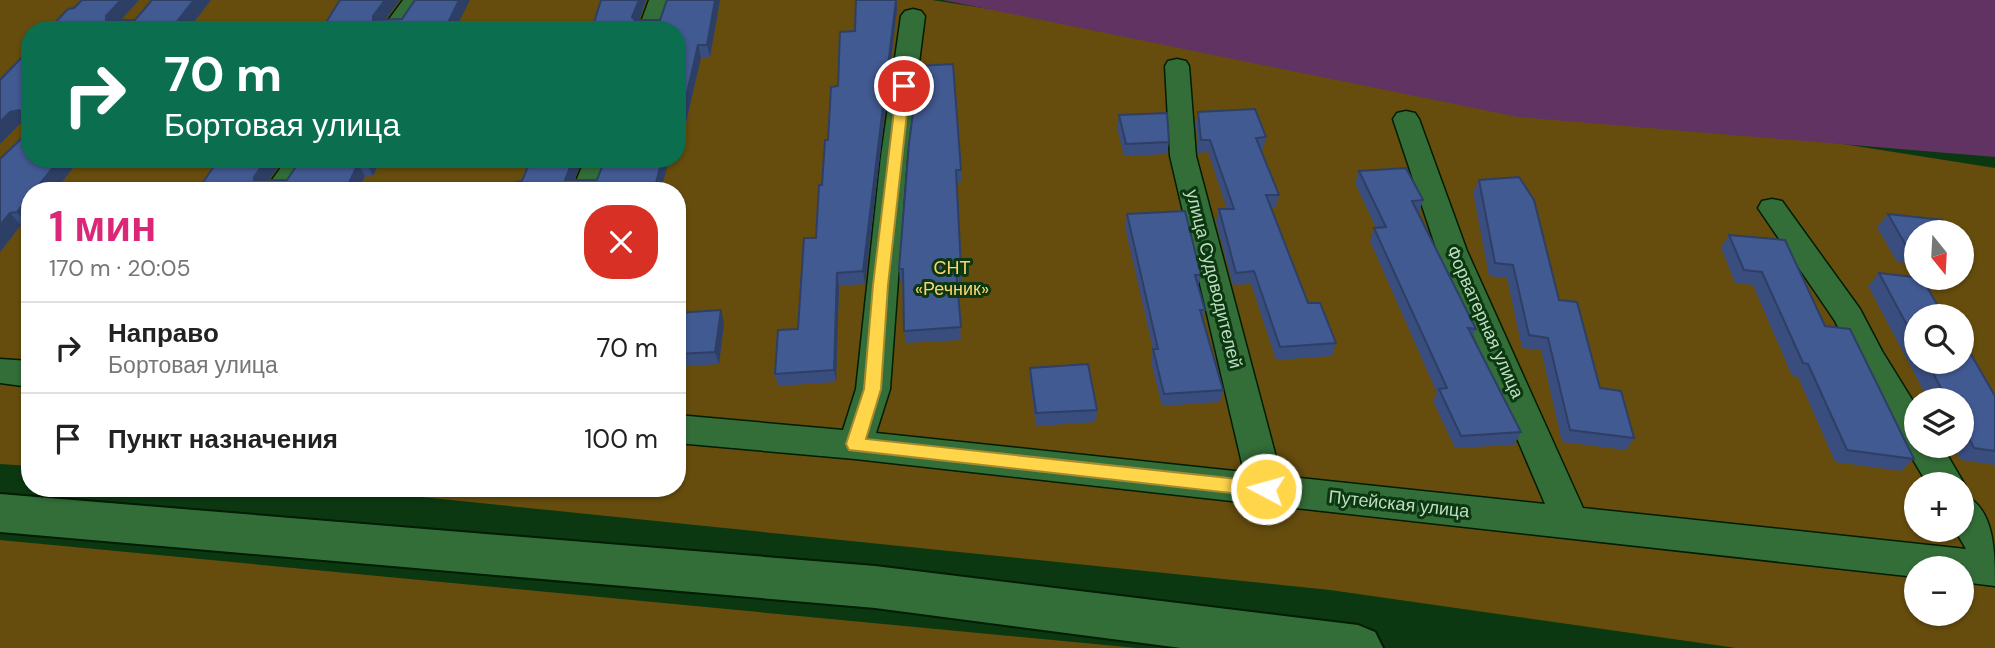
<!DOCTYPE html>
<html lang="ru">
<meta charset="utf-8">
<style>
body{margin:0;font-family:"DM Sans",sans-serif;background:#f2f2f2;color:#222;height:100vh;display:flex;flex-direction:column;font-size:26px;white-space:nowrap}
*{box-sizing:border-box;margin:0}
p{font-size:23px;color:#767676}
.icon{flex:none;width:38px;height:38px;fill:none;stroke:currentColor;stroke-width:2;stroke-linecap:round;stroke-linejoin:round}
.map{position:relative;flex:1;overflow:hidden}
.drawer{position:absolute;left:21px;top:182px;width:665px;height:315px;display:flex;flex-direction:column;background:#fff;border-radius:28px;box-shadow:0 2px 5px #0004}
.drawer>*{flex:none}
.banner{position:absolute;left:21px;top:21px;width:665px;height:147px;border-radius:28px;box-shadow:0 2px 5px #0004;background:#0b6e4f;color:#fff;overflow:hidden}
.needle{width:46px;rotate:162deg}
.controls{position:absolute;left:1904px;top:220px;display:grid;gap:14px}
.controls a{display:grid;place-items:center;width:70px;height:70px;border-radius:50%;background:#fff;box-shadow:0 2px 5px #0004;font-size:35px}
.pin{position:absolute;display:grid;place-items:center;width:60px;height:60px;color:#fff;margin:-30px;border:4px solid #fff;border-radius:50%;box-shadow:0 2px 7px #0007}
.me{position:absolute;width:77px;margin:-38px;rotate:276deg;stroke-linejoin:round;filter:drop-shadow(0 0 5px #0008)}
.turn{display:flex;align-items:center;gap:24px;height:147px;padding:0 28px;font-size:32px}
.turn .icon{width:91px;height:91px;stroke-width:2.5}
.turn b{display:block;font-size:49px;line-height:60px}
.round{display:grid;place-items:center;flex:none;width:74px;height:74px;border-radius:28px;background:#f2f2f2}
.head{display:flex;align-items:center;justify-content:space-between;height:119px;padding:0 28px}
h1{font-size:42px;font-weight:700;line-height:52px;color:#db2777}
ul{padding:0;list-style:none}
li{display:flex;align-items:center;gap:21px;height:91px;padding:0 28px;border-top:2px solid #e0e0e0}
li div{flex:1}
li b{display:block;font-size:26px}
li em{font-style:normal}
.map>svg:first-child{display:block}
.green{fill:#664d0e;fill-rule:evenodd}
.water{fill:#603362}
.lines{fill:none;stroke-linecap:round;stroke-linejoin:round}
.street-casing{stroke:#011d03;stroke-width:3}
.secondary-casing{stroke:#011d03;stroke-width:4}
.street{fill:#336d38;fill-rule:evenodd}
.secondary{fill:#336d38;fill-rule:evenodd}
.wall{fill:#394d7e}
.shaded-wall{fill:#2e3f66}
.building{fill:#425a92;stroke:#2e3f66;stroke-width:2}
.route{fill:#ffd54a;stroke:#a68a30;stroke-width:2}
.labels{text-anchor:middle;stroke-width:6;stroke-linejoin:round;paint-order:stroke}
.park-label{font-size:18px;fill:#ffd373;stroke:#0b3811}
.street-label{font-size:18px;fill:#bfddbf;stroke:#0b3811}
</style>
<div class="map">
<svg width="1995" height="648" viewBox="0 0 1995 648">
<rect width="100%" height="100%" fill="#0b3811"/>
<path class="green" d="M0,0H932L1995,168V648H1736L1330,590L421,497L306,488H677V191H30V466L0,464ZM30,30H677V159H30ZM1916,233H1962V278H1916ZM1916,317H1962V362H1916ZM1916,401H1962V446H1916ZM1916,485H1962V530H1916ZM1916,569H1962V614H1916Z
M0,540L1137,648H0Z"/>
<path class="water" d="M943,0H1995V157L1518,117Z"/>
<g class="lines">
<g class="street-casing">
<path id="street" d="M403,0H425L405,30H381Z
M649,0H671L662,30H638Z
M913,9L921,11L925,16L907,156L890,389L876,433L1244,472L1170,156L1165,66L1168,61L1177,59L1186,61L1189,66L1196,156L1281,476L1545,504L1437,251L1393,119L1397,113L1406,111L1415,113L1419,119L1467,251L1583,508L1966,549L1955,530H1962V494C1995,507 1995,552 1995,586L1962,582V569H1916V577L855,459L677,443V415L843,430L856,389L881,156L901,16L905,11Z
M287,159H314L293,191H264Z
M585,159H612L600,191H572Z
M1772,199L1782,201L1860,309L1882,351L1916,406V446H1942L1965,485L1962,491V485H1928L1857,365L1835,321L1758,208L1762,201Z
M0,359L30,361V387L0,383Z"/>
</g>
<g class="secondary-casing">
<path id="secondary" d="M0,494L875,566L1358,625L1375,632L1383,648H1181L875,608L0,532Z"/>
</g>
<use href="#street" class="street"/>
<use href="#secondary" class="secondary"/>
</g>
<path class="wall" d="M601,0H646L639,20H660L667,0H720L710,57L701,58L683,135L677,136V30L592,29Z
M896,0L897,9L865,284L839,286L836,382L778,386L775,374L798,329L816,238L828,140L838,86Z
M30,49V159H80L55,191H30V222L28,225H21L0,252V159L22,138V124H20L0,144V80Z
M1198,112L1266,137L1263,150H1261L1279,195L1276,207H1271L1308,303L1336,343L1332,356L1276,360L1251,284L1233,285L1216,222L1219,209H1227L1208,152L1198,153L1196,124Z
M1119,115L1169,142L1167,154L1124,156L1117,128Z
M909,144L961,170L962,182L956,183L962,281H957L961,340L905,343L903,282H900L899,269Z
M219,159H284L269,180H287L381,159L373,176L197,191Z
M1359,171L1423,200L1419,213L1476,329L1472,337L1521,432L1514,445L1455,448L1433,401L1437,393L1370,241L1374,228H1376L1355,183Z
M1479,180L1559,300L1600,388L1634,438L1626,450L1562,442L1541,350L1522,348L1507,278L1489,276L1473,192Z
M1127,214L1201,275L1198,287L1205,310L1203,321L1223,390L1220,402L1162,406L1151,362L1153,349L1125,227Z
M1888,214L1916,233V264L1897,262L1877,227Z
M1729,235L1825,326L1914,459L1901,471L1835,462L1798,377L1792,376L1753,285L1735,283L1721,247Z
M1879,273L1916,317V362H1962L1995,396V465L1961,460L1953,446H1962V401H1929L1868,286Z
M677,313L724,323L719,364L677,367Z
M1030,368L1097,410L1096,422L1036,426L1030,380Z"/>
<path class="shaded-wall" d="M121,0H139L114,28L106,20V16Z
M194,0H211L188,30H170Z
M385,0H400L379,28L373,20V16Z
M459,0H470L455,30H445Z
M639,0H646L636,29L632,17Z
M715,0H720L710,57L707,45Z
M896,0L897,9L865,284L863,271Z
M698,45L701,58L683,135L680,123Z
M19,110L29,122L20,124L0,144V122L10,112Z
M60,159H80L55,191H34Z
M267,159H284L262,189L254,180V177Z
M368,159H381L373,176L366,163Z
M573,159H583L570,191L565,180Z
M662,159H669L661,191H654Z
M358,164L365,176L358,191H345Z
M30,196V222L28,225L17,212Z
M10,213L21,225L0,252V225Z
M837,273L839,286L836,382L834,370Z
M721,310L724,323L719,364L715,352Z"/>
<path class="building" d="M82,0H121L106,16V20H135L152,0H194L170,30H48L68,9L74,8Z
M340,0H385L373,16V20L402,19L415,0H459L445,29L434,30H315L319,24H325Z
M601,0H639L632,17L635,20H660L667,0H715L707,45H698L680,123H677V30H586L592,29Z
M856,0H896L863,271L837,273L834,370L775,374L778,330L798,329L804,238H816L819,185H822L825,140H828L831,87L838,86L840,32L855,31Z
M30,49V159H60L34,191H30V196L17,212L10,213L0,225V159L22,138L23,112L19,110L10,112L0,122V80Z
M953,64L961,170H956L961,268L956,269L961,327L904,331L903,269H899L909,144L919,66Z
M1255,109L1266,137L1256,138L1279,195H1266L1308,303H1320L1336,343L1280,347L1254,271L1236,273L1219,209H1234L1210,140H1201L1198,112Z
M1167,113L1169,142L1126,144L1119,115Z
M219,159H267L254,177V180H287L301,159H368L366,163L358,164L345,191H197Z
M531,159H573L565,180H597L605,159H662L654,191H511L515,182L522,181Z
M1406,168L1423,200L1412,201L1476,329L1468,328L1521,432L1461,436L1439,389L1447,388L1374,228L1386,227L1359,171Z
M1519,177L1534,200L1559,300L1577,302L1600,388L1621,391L1634,438L1570,430L1548,338L1529,335L1513,265L1495,263L1479,180Z
M1185,211L1201,275H1195L1205,310H1200L1223,390L1164,394L1153,349H1158L1127,214Z
M1888,214L1943,220L1951,233H1916V250L1908,249Z
M1729,235L1785,240L1825,326L1850,329L1914,459L1847,450L1808,364L1803,363L1762,272L1744,270Z
M1879,273L1922,278L1944,317H1916V342Z
M721,310L715,352L677,354V313Z
M1962,339L1995,396V451L1974,448L1962,425V401H1948L1927,362H1962Z
M1088,364L1097,410L1036,413L1030,368Z"/>
<path class="route" d="M904,82L910,86L888,285L881,389L866,439L1266,482L1273,484L1275,489L1273,495L1266,497L849,450L846,444L864,389L873,285L897,86Z"/>
<g class="labels">
<g class="park-label">
<text x="952" y="274">СНТ<tspan x="952" dy="21">«Речник»</tspan></text>
</g>
<g class="street-label">
<text transform="translate(1214 279) rotate(76)" y="6">улица Судоводителей</text>
<text transform="translate(1485 322) rotate(66)" y="6">Форватерная улица</text>
<text transform="translate(1399 504) rotate(6)" y="6">Путейская улица</text>
</g>
</g>
</svg>
<div class="controls">
<a><svg class="needle" viewBox="-14 -14 28 28"><path d="M0-13l5 13h-10z" fill="#e53935"/><path d="M0 13l5-13h-10z" fill="#767676"/></svg></a>
<a><svg class="icon" aria-label="search" viewBox="0 0 24 24"><circle cx="10" cy="10" r="6"/><path d="M15 15l6 6"/></svg></a>
<a><svg class="icon" aria-label="layers" viewBox="0 0 24 24"><path d="M12 4l9 5-9 5-9-5zM3 14l9 5 9-5"/></svg></a>
<a>+</a>
<a>−</a>
</div>
<div class="pin" style="left:904px;top:86px;background:#d93025"><svg class="icon" aria-label="arrive" viewBox="0 0 24 24"><path d="M6 21V4h12l-3 4 3 4H6"/></svg></div>
<svg class="me" style="left:1266px;top:489px" viewBox="-20 -20 40 40"><circle r="17" fill="#ffd54a" stroke="#fff" stroke-width="3"/><path d="M0-11L8 9 0 5-8 9z" fill="#fff"/></svg>
<div class="banner">
<div class="turn"><svg class="icon" aria-label="right" viewBox="0 0 24 24"><path d="M7 20v-9h11M14 6l5 5-5 5"/></svg><div><b>70 m</b>Бортовая улица</div></div>
</div>
<section class="drawer">
<div class="head"><div><h1>1 мин</h1><p>170 m · 20:05</p></div><a class="round" style="background:#d93025;color:#fff"><svg class="icon" aria-label="close" viewBox="0 0 24 24"><path d="M6 6l12 12M18 6L6 18"/></svg></a></div>
<ul>
<li><svg class="icon" aria-label="right" viewBox="0 0 24 24"><path d="M7 20v-9h11M14 6l5 5-5 5"/></svg><div><b>Направо</b><p>Бортовая улица</p></div><em>70 m</em></li>
<li><svg class="icon" aria-label="arrive" viewBox="0 0 24 24"><path d="M6 21V4h12l-3 4 3 4H6"/></svg><div><b>Пункт назначения</b></div><em>100 m</em></li>
</ul>
</section>
</div>
